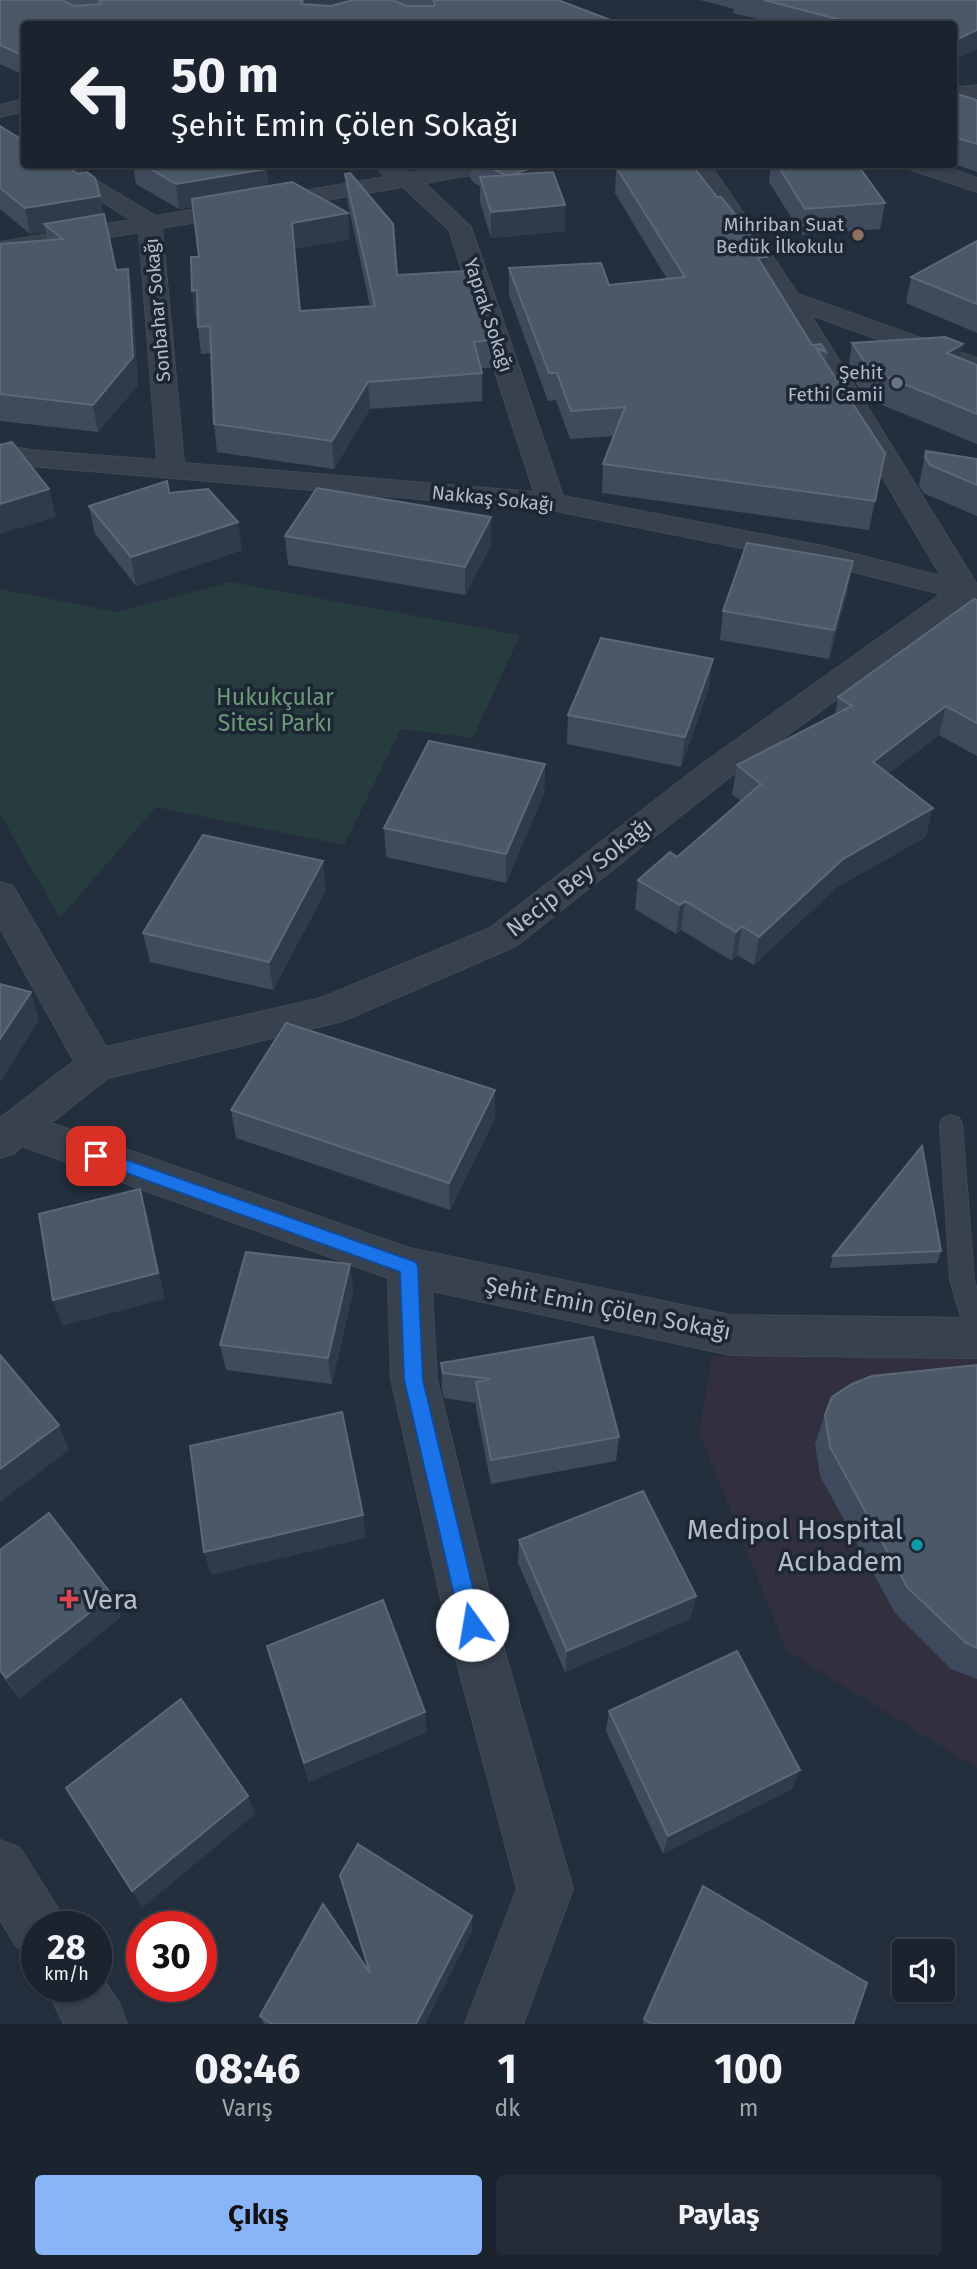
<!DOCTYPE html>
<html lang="tr">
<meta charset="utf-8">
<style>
body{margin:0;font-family:"Fira Sans",sans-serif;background:#242b36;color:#f1f3f6;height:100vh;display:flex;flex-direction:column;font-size:26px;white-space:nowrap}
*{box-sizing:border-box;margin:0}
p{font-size:23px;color:#a0a4aa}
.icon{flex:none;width:38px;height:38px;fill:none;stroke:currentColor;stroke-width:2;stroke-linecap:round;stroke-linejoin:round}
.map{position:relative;height:2024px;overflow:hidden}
.panel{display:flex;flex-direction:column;background:#1b232e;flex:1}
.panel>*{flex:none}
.guide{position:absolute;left:21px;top:21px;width:936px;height:147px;border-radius:7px;box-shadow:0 2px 5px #0004,0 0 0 2px #39404a;background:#1b232e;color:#f1f3f6;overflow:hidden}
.fabs{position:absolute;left:892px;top:1939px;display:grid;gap:14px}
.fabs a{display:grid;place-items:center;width:63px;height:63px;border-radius:7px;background:#1b232e;box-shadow:0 2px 5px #0004,0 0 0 2px #39404a;font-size:35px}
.speed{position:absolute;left:21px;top:1911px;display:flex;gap:14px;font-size:35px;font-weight:700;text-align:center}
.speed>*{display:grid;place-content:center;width:91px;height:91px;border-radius:50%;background:#1b232e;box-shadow:0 2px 5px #0004,0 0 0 2px #39404a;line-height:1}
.speed small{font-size:18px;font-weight:400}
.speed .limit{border:10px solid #d22;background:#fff;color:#111}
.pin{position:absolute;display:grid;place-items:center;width:60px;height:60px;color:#fff;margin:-30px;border-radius:14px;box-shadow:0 4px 10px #0006}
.me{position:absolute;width:77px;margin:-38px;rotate:347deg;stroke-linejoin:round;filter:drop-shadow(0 0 5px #0008)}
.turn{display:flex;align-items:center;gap:24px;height:147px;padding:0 35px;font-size:32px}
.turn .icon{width:91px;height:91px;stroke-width:2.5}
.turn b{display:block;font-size:49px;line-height:60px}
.eta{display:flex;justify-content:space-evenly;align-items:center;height:119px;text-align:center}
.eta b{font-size:42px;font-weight:700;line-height:49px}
.button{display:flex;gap:14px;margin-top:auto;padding:14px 35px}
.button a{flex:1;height:80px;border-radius:7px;background:#8ab4f8;color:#111;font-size:28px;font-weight:700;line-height:80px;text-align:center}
.button a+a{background:#242b36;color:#f1f3f6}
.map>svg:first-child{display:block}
.medical{fill:#32303f}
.green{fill:#263c3f}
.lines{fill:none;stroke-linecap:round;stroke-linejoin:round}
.lane-casing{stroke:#414a57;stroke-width:2}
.street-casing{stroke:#414a57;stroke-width:2}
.lane{fill:#38414e;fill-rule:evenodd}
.street{fill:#38414e;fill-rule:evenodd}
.wall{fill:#3f4b5c}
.shaded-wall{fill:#2f3b4b}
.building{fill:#4b5868;stroke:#5c6777;stroke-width:2}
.route{fill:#1a73e8;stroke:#114b97;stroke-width:2}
.education-dot{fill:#8d6e63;stroke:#1d2633;stroke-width:2.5}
.worship-dot{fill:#6b7280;stroke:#1d2633;stroke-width:2.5}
.culture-dot{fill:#0f9aa8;stroke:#1d2633;stroke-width:2.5}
.health-dot{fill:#e0444e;stroke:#1d2633;stroke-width:2.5}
.labels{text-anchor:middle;stroke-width:7;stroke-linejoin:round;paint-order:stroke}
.far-poi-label{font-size:19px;fill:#b4bcc9;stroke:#1d2633;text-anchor:end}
.far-street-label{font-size:19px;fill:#b4bcc9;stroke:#1d2633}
.park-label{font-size:23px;fill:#6b9a76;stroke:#1d2633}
.street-label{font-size:23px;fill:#b4bcc9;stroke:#1d2633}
.near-poi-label{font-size:28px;fill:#b4bcc9;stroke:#1d2633;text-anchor:end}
</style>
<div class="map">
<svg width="977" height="2024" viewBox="0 0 977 2024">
<rect width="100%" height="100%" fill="#242f3e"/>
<path class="medical" d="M712,1356L977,1358V1768L787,1651L699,1433Z"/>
<path class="green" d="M230,582L520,635L473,738L401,729L344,845L156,807L60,918L0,814V589L117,612Z"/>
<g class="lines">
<g class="lane-casing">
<path id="lane" d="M951,1115L959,1118L962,1124L974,1280L977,1290V1342L968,1339L965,1331L950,1280L940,1124L943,1118Z"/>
</g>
<g class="street-casing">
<path id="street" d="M977,85V97L954,100V88Z
M24,99V111L0,117V105Z
M43,164H69L156,216L386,177L380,171L383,166L391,164L411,173L459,164H510L508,169L500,170L425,183L471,227L563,496L823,546L941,576L777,299L689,164H710L798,294L977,358V375L811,315L977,585V606L967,604L726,780L516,946L343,1021L108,1078L51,1123L409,1248L730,1315L977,1318V1358L730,1355L432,1291L437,1379L497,1625L573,1889L523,2024H465L517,1889L447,1625L391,1379L388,1278L22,1146L15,1153L0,1158V1118L74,1061L0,928V882L13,886L106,1047L321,998L490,928L702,764L941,594L822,564L551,510L30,466L0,460V444L30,450L157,460L139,232L0,256V242L131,220ZM403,187L449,230L534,492L184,463L162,228Z
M907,164H939L977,178V192L909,169Z
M0,1840L20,1848L57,1907L65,1927H37V1955L17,1947L0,1920Z
M96,1968L119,2003L127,2024H64L45,1986H96Z"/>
</g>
<use href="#lane" class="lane"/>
<use href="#street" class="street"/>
</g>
<path class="wall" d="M0,0L74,6H76L64,0H558L621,24H24V75L0,64Z
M700,0H977L954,24H778L733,13L734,9Z
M954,93L977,100V172L954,164Z
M0,126L100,196L103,214L116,270L128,269L132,295L138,385L98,432L0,421V244L48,240L46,232L30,234L0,209Z
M133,164H259L267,169L268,186L348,213L349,239L294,249L300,311L370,306L347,199L345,174L397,275L491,340V368H481L482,373V401L370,409L334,469L217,452L214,424L211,353L201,354L197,318H195L199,257L193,207L179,209L136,184Z
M470,164H547V172L565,205V231L491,238L480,202V186L474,183L470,178Z
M771,164H857L885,203L880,229L802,235L769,182Z
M616,167L717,197L767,257L765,270L812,345L826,352L825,361L885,453L869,530L602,493L603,464L614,436L570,439L556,400L548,401L509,295V268L609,285L667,279L615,193Z
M977,241V333L906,303L911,277Z
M852,343L960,358L977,365V444L865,398L848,370Z
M926,451L977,459V516L923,493L919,485Z
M89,506L242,550L136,586L95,534Z
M285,536L491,545L465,595L288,565Z
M848,590L829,659L720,640L723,611Z
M977,600V756L939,735L888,774L926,837L837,887L754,965L737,955L732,961L681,930L676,934L635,909L638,880L677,857L741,801L732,794L737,765L835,715L838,697Z
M709,688L681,767L567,744L568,715Z
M545,764L544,793L506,883L386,857L384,828Z
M326,890L273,990L150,962L143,933Z
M495,1090V1118L450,1210L236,1138L231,1110Z
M941,1251L937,1263L830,1268L833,1256Z
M350,1264L353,1291L332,1384L226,1370L220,1345Z
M593,1337L619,1437L616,1461L491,1484L476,1408V1403L444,1398L442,1389L441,1363Z
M977,1365V1679L951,1669L895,1613L820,1476L815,1444L825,1415Z
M519,1540L696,1596L690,1619L565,1672L518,1563Z
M0,1550L112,1595L121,1617L19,1699L0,1672Z
M267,1646L427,1732L309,1782Z
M609,1711L792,1789L663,1854L606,1731Z
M340,1875L472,1931L425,2024H264L260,2016L368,1970Z
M644,2019L853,2024H643Z"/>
<path class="shaded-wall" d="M303,0H357L306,17L301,4Z
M518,20V24H507Z
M977,30V49L954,60V41Z
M542,164H547V185L508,177Z
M267,169L269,194L179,209L176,184Z
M100,196L104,222L44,224L46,232L30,234L25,208Z
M565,205V231L491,238V212Z
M348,213L349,239L294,249L292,223Z
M767,257L763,283L758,258Z
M128,269L132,295L138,385L98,432L93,405Z
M197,290L201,317L195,318L192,291Z
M963,344L957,371L947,353Z
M368,382L370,409L334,469L332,441Z
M49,489L56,517L0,534V504Z
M491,517V545L465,595V567Z
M238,522L242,550L136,586L131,557Z
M853,561L848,590L829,659L834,630Z
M713,659L709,688L681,767L685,737Z
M946,706L939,735L866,791L873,762Z
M545,764L544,793L506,883V854Z
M933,808L926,837L837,887L754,965L759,937L843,859Z
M323,861L326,890L273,990L269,962Z
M685,901L681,930L676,934L680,905Z
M742,926L737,955L732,961L736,932Z
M31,992L39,1020L0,1083V1039Z
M495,1090V1118L450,1210L449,1183Z
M140,1189L148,1217L165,1299L62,1326L53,1300Z
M350,1264L353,1291L332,1384L328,1358Z
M59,1425L69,1450L0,1502V1469Z
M363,1515L366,1538L211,1575L204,1552Z
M112,1595L121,1617L19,1699L6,1678Z
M696,1596L690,1619L565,1672L567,1651Z
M425,1712L427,1732L309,1782L304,1763Z
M800,1770L792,1789L663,1854L668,1836Z
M248,1796L255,1814L142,1908L132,1891Z
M472,1916V1931L425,2024H416Z"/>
<path class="building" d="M0,0H62L74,6L101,4L99,0H303L301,4L331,6L353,0H392L407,6H433L435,4L433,0H558L621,24H521L518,20L507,24H24V56L0,45Z
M764,0H977V30L954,41V24H825L841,20Z
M954,93L977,100V144L954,137Z
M0,126L24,141V164H63L78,174L87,172L95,178L100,196L25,208L0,188Z
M142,164H259L267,169L176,184Z
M482,164H542L514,174L505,175Z
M659,164H691L717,197H721L746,228L767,257L758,258L812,345L821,344L826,352L816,348L885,453L875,501L603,464L625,407L571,411L557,373H549L509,268L601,263L609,285L685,277L616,167Z
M777,164H857L885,203L805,209Z
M553,172L565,205L491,212L480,177Z
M350,173L393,224L397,275L467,271L491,340L474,342L482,373L368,382L332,441L214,424L210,326L198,327L197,290L192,291L191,257H199L192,199L292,182L348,213L292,223L300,311L375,306L345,174Z
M104,214L116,270L128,269L133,357L93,405L0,394V244L63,239L44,224Z
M977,241V304L911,277Z
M945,337L963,344L947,353L977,365V414L870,370L852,343Z
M12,442L49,489L0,504V445Z
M926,451L977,459V485L930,465L925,457Z
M167,481L169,493L208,489L238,522L131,557L89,506Z
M317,488L491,517L465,567L285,536Z
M747,543L853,561L834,630L723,611Z
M974,599L977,600V723L946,706L873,762L933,808L843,859L759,937L742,926L736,932L685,901L680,905L638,880L670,852L677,857L761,784L737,765L852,706L838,697Z
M601,638L713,659L685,737L568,715Z
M429,741L545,764L506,854L384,828Z
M203,835L323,861L269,962L143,933Z
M0,984L31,992L0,1039Z
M286,1023L495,1090L449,1183L231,1110Z
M922,1146L941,1251L833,1256Z
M140,1189L158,1273L53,1300L39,1214Z
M246,1252L350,1264L328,1358L220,1345Z
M593,1337L619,1437L491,1460L476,1382L490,1379L443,1373L441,1363Z
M0,1355L59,1425L0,1469Z
M977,1365V1648L966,1643L907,1587L830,1447L825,1415L832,1397L852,1384L872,1376Z
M342,1412L363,1515L204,1552L190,1446Z
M643,1491L696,1596L567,1651L519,1540Z
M49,1513L112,1595L6,1678L0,1670V1550Z
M383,1600L425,1712L304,1763L267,1646Z
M737,1651L800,1770L668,1836L609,1711Z
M181,1699L248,1796L132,1891L66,1788Z
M358,1844L472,1916L416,2024H272L260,2016L323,1904L370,1973L340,1875Z
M703,1886L867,1983L853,2024H652L644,2019Z"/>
<path class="route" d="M96,1149L416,1262L418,1267L423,1380L482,1625L479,1633L472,1636L465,1633L461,1625L404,1380L400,1272L90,1160L88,1156L90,1151Z"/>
<circle class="education-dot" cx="858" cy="235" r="7"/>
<circle class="worship-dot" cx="897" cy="383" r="7"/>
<circle class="culture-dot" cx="917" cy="1545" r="7"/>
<path class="health-dot" d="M65.5 1588.5h7v7h7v7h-7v7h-7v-7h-7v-7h7z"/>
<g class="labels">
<g class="far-poi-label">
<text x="844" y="231">Mihriban Suat<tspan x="844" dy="22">Bedük İlkokulu</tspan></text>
<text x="883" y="379">Şehit<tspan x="883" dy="22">Fethi Camii</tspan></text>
</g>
<g class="far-street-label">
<text transform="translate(157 310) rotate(-95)" y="7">Sonbahar Sokağı</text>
<text transform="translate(489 315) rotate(72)" y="7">Yaprak Sokağı</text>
<text transform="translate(493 498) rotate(6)" y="7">Nakkaş Sokağı</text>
</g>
<g class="park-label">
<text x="275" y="705">Hukukçular<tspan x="275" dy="26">Sitesi Parkı</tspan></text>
</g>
<g class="street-label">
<text transform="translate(579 877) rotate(-38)" y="8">Necip Bey Sokağı</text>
<text transform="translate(608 1308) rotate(11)" y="8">Şehit Emin Çölen Sokağı</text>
</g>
<g class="near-poi-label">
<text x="903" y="1539">Medipol Hospital<tspan x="903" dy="32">Acıbadem</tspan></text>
<text x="83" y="1609" text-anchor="start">Vera</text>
</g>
</g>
</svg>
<div class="fabs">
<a><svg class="icon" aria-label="sound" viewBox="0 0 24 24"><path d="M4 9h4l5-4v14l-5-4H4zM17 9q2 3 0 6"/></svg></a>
</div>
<div class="speed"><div>28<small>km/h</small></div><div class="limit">30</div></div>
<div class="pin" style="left:96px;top:1156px;background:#d93025"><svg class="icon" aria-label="arrive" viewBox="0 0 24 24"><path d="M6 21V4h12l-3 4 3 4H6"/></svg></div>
<svg class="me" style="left:472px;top:1625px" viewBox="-20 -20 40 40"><circle r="19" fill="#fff"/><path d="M0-13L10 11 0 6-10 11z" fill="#1a73e8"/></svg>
<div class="guide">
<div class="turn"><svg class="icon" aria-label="left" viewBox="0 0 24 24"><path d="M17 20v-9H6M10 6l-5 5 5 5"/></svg><div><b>50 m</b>Şehit Emin Çölen Sokağı</div></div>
</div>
</div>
<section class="panel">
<div class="eta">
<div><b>08:46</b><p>Varış</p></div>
<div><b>1</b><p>dk</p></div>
<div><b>100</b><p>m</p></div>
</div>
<div class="button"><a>Çıkış</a><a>Paylaş</a></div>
</section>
